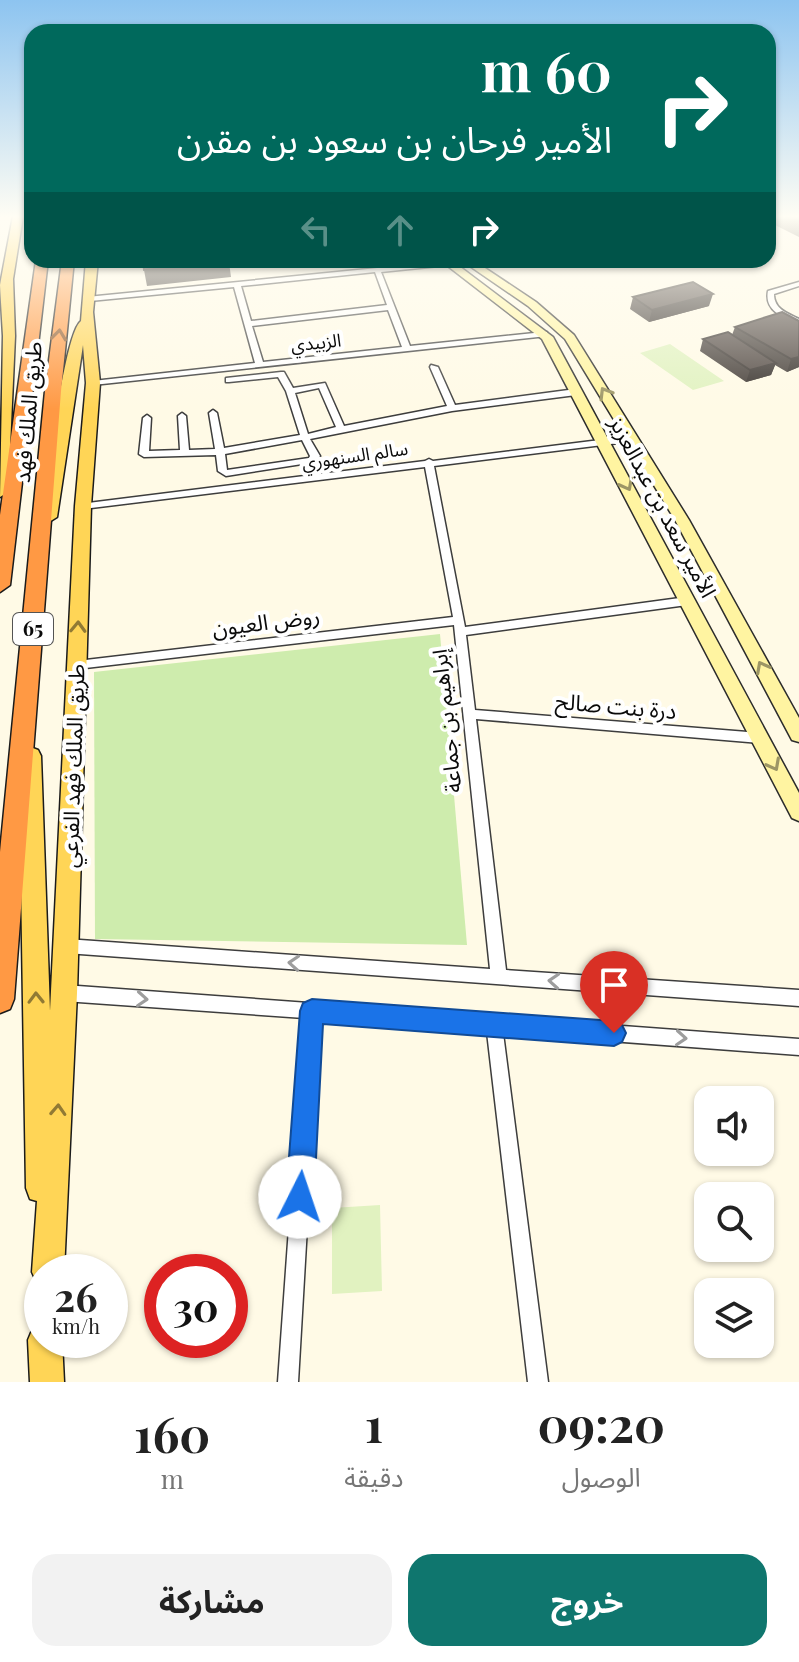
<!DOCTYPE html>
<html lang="ar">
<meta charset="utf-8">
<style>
body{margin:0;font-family:"Playfair Display","Noto Sans Arabic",serif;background:#f2f2f2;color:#222;direction:rtl;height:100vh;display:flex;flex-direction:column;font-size:30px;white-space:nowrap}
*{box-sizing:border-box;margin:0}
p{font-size:26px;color:#767676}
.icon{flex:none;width:44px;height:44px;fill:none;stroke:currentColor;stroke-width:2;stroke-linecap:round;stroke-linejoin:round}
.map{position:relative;height:1382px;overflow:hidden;direction:ltr}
.drawer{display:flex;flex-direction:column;background:#fff;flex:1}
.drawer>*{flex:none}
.banner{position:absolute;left:24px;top:24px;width:752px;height:244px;border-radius:24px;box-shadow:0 2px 6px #0004;direction:rtl;background:#00695c;color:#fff;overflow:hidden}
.buttons{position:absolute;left:694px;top:1086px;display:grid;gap:16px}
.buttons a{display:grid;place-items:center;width:80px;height:80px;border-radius:16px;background:#fff;box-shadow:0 2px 6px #0004;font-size:40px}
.speed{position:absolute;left:24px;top:1254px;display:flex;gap:16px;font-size:40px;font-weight:700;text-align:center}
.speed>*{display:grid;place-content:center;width:104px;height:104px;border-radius:50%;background:#fff;box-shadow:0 2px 6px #0004;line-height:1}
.speed small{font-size:20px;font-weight:400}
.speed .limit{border:12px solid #d22;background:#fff;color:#111}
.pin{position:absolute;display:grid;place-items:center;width:68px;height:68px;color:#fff;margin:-82px -34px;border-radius:50% 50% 50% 0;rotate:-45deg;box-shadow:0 0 8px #0007}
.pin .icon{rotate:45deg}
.me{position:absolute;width:88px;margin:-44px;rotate:4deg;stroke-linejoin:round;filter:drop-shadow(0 0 6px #0008)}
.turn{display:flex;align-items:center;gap:28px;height:168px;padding:0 32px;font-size:36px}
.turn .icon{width:104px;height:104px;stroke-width:2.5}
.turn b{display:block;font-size:56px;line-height:68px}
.lanes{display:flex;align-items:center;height:76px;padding:0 32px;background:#0003;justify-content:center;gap:40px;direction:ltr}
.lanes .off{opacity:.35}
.eta{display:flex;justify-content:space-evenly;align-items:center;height:136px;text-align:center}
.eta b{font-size:48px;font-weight:700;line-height:56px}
.primary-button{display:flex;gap:16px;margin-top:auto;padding:16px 32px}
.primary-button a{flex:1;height:92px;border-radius:24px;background:#0f766e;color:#fff;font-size:32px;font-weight:700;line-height:92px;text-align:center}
.primary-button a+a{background:#f2f2f2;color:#222}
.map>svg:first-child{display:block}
.green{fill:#ceecad}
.pitch{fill:#e1f2c0}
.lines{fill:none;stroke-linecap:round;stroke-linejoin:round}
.street-casing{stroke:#3d3d3d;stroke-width:3}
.secondary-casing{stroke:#2c2c2c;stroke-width:3}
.primary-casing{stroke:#1b1b1b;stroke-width:3}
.highway-casing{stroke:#1b1b1b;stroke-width:3}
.street{fill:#fff;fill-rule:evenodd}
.secondary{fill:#fff4a1;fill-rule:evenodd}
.primary{fill:#ffd556;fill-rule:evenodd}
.highway{fill:#f94;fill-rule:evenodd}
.wall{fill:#47403b}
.shaded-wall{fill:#3a3430}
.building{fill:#534a45;stroke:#3a3430;stroke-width:2}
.oneway{stroke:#91592a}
.oneway2{stroke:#9d9665}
.oneway3{stroke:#917a34}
.oneway4{stroke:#9d9d9d}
.route{fill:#1a73e8;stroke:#114b97;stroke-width:2}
.labels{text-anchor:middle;stroke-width:8;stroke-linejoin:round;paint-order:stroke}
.far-street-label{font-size:18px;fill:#0a0a0a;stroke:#fff}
.shield{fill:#fff;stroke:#545454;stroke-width:2}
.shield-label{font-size:20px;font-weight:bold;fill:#0a0a0a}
.street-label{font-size:22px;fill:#0a0a0a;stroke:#fff}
</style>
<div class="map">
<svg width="799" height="1382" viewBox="0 0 799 1382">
<rect width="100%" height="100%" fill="#fffae6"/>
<path class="green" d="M440,634L467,945L95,939L94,672Z"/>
<path class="pitch" d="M670,344L724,381L693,390L640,353Z
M380,1205L382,1291L332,1294V1208Z"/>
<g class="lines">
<g class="street-casing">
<path id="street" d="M458,260L471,261L468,263L381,272L410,346L544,332H547V336L93,385L89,383L93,381L255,363L234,287L90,301H87V297ZM375,272L387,305L251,321L241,286ZM388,310L402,347L263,362L252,326Z
M799,282V286L774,294C774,309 787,313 799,319V324C784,318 764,311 768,291Z
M431,365L438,367L455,405L576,389L580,392L576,395L452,411L310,439L320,456L315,462L226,476L218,471L216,455L144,457L139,454L143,418L147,415L151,418L149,451L180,450L178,416L182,413L186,416L189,450L215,449L209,413L213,410L217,413L224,448L300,435L286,391L278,377L229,382H226V378L281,372H284L293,388L325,383L344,426L447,406L430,367ZM319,388L336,427L308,434L295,393ZM302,440L310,456L309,458L227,470L225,454Z
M632,436L635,437V441L434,466L465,627L687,597L692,601L687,605L466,635L475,710L760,733L764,734L766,738L764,742L760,743L476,719L506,970L799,990V1006L66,953L61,951L58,946L61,941L66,939L490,969L454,625L77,669L71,665L77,661L453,617L425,467L83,509L78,506L80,504L425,461L429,459L433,461Z
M64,985L799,1039V1055L503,1033L548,1382H528L487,1032L319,1020L298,1382H278L304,1018L64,1001L58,998L56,993L58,988Z"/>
</g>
<g class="secondary-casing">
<path id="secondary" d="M440,260H451L553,337L799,793V821L792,818L542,339Z
M461,260H473L536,302L574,335L689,520L799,718V742L792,740L675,520L565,339L528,306Z"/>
</g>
<g class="primary-casing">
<path id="primary" d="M13,216H23L13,279L15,336L8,492L0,497L3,336L0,285Z
M86,260H98L93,312L100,383L91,506L77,993L64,1272H42V1285L37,1283L32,1272L37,1201L30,1199L26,1188L19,756L22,750L30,747L38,750L41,756L50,1011L75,506L86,383L83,345L57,517L49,522L41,517C46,487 64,333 81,321Z
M42,1325V1340H62L64,1382H30L28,1340L33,1328Z"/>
</g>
<g class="highway-casing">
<path id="highway" d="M36,260H48L10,585L0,592V515Z
M62,260H74L61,391L14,999L10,1009L0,1013V852L45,391Z"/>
</g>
<use href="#street" class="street"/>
<use href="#secondary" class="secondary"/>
<use href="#primary" class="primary"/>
<use href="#highway" class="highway"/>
</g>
<path class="wall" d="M771,216H799V237L769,222Z
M633,297L709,306L649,322L630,309Z
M799,321V367L787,372L775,365L771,375L746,382L700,351L703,339L732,335L735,327Z"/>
<path class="shaded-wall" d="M229,262L231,277L147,286L144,270Z
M713,294L709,306L649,322L652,310Z
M799,357V367L787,372L791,359Z
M776,363L771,375L746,382L750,370Z"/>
<path class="building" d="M789,216H799V220Z
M143,260H228L229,262L144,270Z
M693,282L713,294L652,310L633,297Z
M782,312L799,321V357L791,359L735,327Z
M728,332L776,363L750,370L703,339Z"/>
<defs><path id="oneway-chevron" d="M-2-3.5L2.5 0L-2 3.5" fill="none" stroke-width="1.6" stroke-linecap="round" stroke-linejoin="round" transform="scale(2)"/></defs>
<use class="oneway" href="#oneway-chevron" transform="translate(59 335) rotate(-83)"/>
<g class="oneway2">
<use href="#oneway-chevron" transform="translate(605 393) rotate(-121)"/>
<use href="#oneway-chevron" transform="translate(627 485) rotate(62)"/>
<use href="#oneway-chevron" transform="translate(762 667) rotate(-118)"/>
<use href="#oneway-chevron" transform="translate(774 765) rotate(62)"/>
</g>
<g class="oneway3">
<use href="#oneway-chevron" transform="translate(78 627) rotate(-88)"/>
<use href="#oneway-chevron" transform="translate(36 998) rotate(-91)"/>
<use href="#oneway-chevron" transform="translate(58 1110) rotate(-87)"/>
</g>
<g class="oneway4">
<use href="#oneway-chevron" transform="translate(294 963) rotate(-176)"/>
<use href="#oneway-chevron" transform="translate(554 981) rotate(-176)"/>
<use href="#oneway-chevron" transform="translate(142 999) rotate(4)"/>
<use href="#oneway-chevron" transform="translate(681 1038) rotate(4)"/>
</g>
<linearGradient id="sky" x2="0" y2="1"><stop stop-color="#8dc4f0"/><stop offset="0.53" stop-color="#fffdf4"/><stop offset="1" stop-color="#fffdf4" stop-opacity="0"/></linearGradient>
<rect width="799" height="409" fill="url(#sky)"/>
<path class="route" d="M312,999L614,1021L622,1025L626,1033L622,1042L614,1046L323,1024L314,1197L310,1206L300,1210L290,1206L286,1197L300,1011L303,1003Z"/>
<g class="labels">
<g class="far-street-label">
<text transform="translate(316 343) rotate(-6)" y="6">الزبيدي</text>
<text transform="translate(355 456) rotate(-8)" y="6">سالم السنهوري</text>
</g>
<rect class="shield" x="13" y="613" width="40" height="32" rx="6"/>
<g class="shield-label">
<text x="33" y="636">65</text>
</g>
<g class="street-label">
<text transform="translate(28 412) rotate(-85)" y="8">طريق الملك فهد</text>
<text transform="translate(663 507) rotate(62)" y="8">الأمير سعد بن عبدالعزيز</text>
<text transform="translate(266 622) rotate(-7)" y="8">روض العيون</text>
<text transform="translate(616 706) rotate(5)" y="8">درة بنت صالح</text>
<text transform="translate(446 721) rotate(-96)" y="8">إبراهيم بن جماعة</text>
<text transform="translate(73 766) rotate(-88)" y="8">طريق الملك فهد الفرعي</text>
</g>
</g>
</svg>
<div class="buttons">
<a><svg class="icon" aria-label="sound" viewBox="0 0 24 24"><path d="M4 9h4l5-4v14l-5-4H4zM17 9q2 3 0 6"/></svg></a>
<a><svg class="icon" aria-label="search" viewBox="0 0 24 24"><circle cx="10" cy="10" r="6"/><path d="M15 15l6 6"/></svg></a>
<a><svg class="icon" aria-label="layers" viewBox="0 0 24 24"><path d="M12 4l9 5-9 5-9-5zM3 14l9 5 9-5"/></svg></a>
</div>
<div class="speed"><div>26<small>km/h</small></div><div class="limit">30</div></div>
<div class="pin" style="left:614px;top:1033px;background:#d93025"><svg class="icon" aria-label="arrive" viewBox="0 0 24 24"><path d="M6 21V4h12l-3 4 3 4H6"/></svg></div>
<svg class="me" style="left:300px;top:1197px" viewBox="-20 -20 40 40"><circle r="19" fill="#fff"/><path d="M0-13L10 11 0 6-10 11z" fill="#1a73e8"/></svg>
<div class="banner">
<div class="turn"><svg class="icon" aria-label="right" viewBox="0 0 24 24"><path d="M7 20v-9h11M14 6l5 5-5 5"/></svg><div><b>60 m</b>الأمير فرحان بن سعود بن مقرن</div></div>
<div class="lanes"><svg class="icon off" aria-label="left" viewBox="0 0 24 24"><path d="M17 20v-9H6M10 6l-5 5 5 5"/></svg><svg class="icon off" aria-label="ahead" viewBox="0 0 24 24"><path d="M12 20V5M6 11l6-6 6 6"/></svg><svg class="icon" aria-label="right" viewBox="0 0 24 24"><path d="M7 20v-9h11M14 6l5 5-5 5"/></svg></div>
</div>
</div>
<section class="drawer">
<div class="eta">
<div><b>09:20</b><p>الوصول</p></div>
<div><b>1</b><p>دقيقة</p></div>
<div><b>160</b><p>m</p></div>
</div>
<div class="primary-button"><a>خروج</a><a>مشاركة</a></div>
</section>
